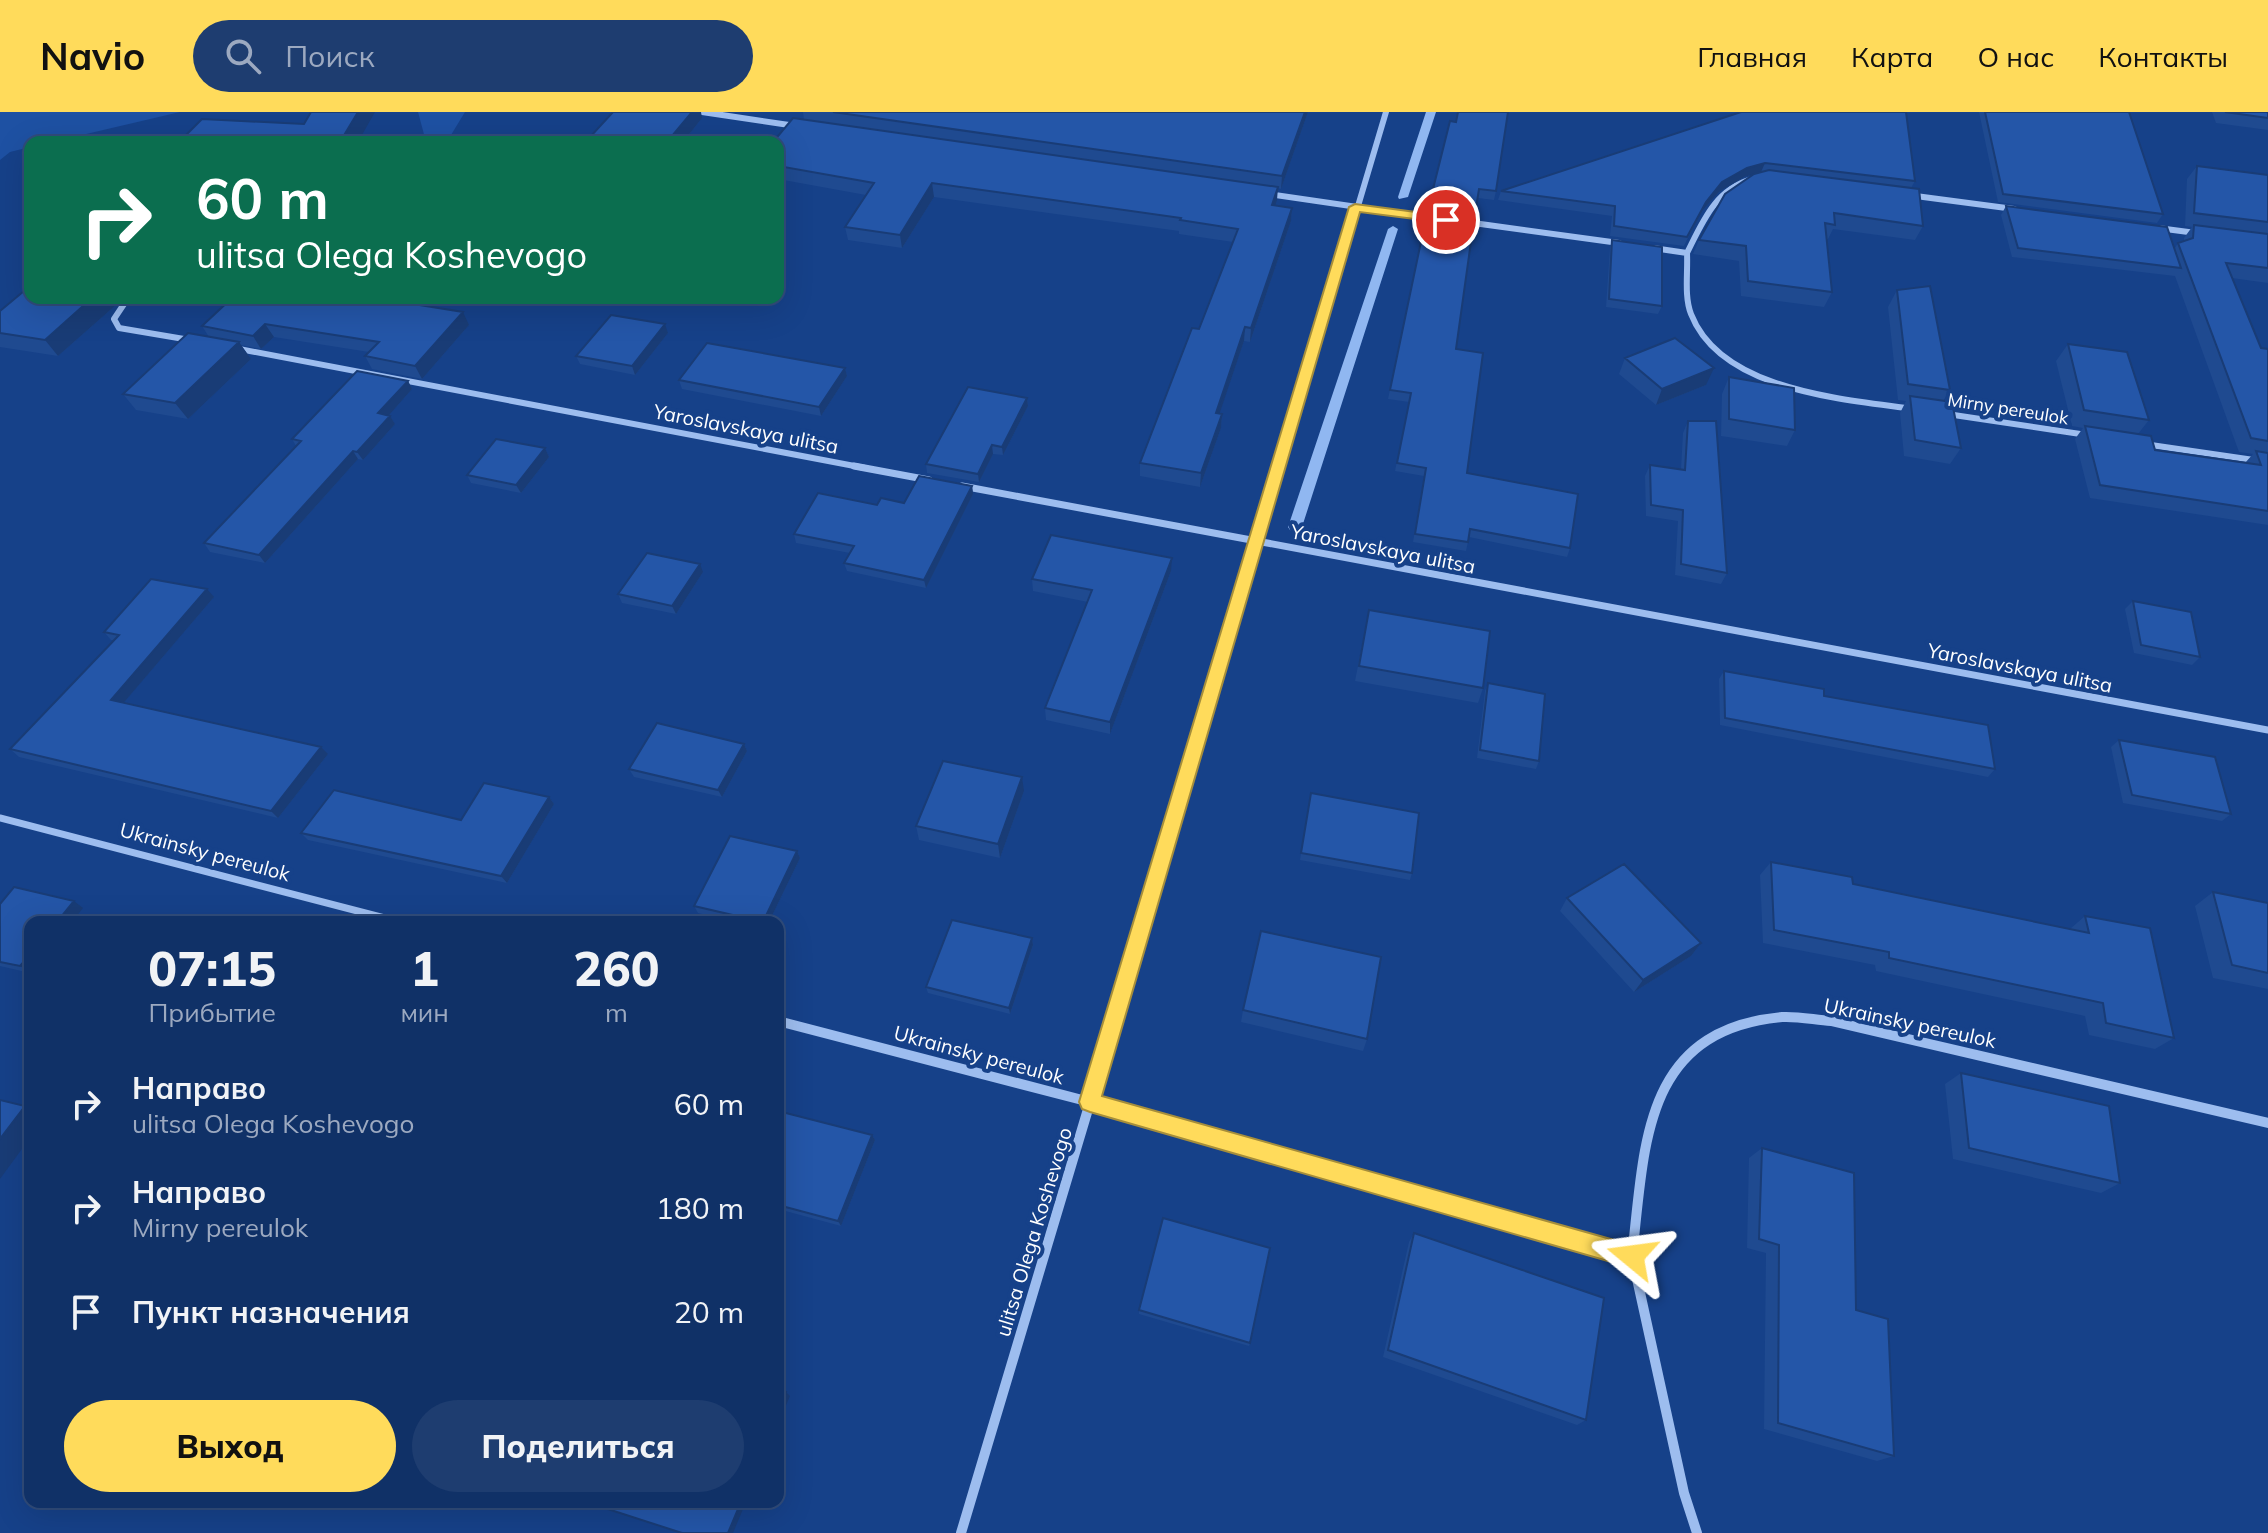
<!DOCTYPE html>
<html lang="ru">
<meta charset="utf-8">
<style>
body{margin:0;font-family:Mulish,sans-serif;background:#1e3d70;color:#f1f3f6;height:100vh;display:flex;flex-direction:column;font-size:30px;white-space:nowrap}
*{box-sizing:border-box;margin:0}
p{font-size:26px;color:#9ca9c0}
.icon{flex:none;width:44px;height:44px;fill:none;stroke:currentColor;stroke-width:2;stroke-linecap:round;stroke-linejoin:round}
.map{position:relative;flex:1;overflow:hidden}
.details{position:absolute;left:24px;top:804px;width:760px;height:592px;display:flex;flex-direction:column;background:#103167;border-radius:16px;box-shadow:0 8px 32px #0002,0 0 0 2px #304c7b}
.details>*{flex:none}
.guide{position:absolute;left:24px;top:24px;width:760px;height:168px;border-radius:16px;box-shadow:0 8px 32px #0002,0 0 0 2px #304c7b;background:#0b6e4f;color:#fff;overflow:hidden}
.pin{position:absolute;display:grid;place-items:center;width:68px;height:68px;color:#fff;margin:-34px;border:4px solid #fff;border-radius:50%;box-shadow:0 2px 8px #0007}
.me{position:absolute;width:88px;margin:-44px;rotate:286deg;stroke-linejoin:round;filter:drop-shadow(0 0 6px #0008)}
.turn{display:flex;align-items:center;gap:28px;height:168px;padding:0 40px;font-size:36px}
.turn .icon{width:104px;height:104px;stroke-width:2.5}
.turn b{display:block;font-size:56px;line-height:68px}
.eta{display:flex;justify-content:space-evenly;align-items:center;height:136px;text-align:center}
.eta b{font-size:48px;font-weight:800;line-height:56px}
.primary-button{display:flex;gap:16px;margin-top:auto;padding:16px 40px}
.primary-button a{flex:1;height:92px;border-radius:48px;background:#ffdb5b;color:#111;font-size:32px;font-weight:800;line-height:92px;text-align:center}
.primary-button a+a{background:#1e3d70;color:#f1f3f6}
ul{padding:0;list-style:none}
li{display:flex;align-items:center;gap:24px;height:104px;padding:0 40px}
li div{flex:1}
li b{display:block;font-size:30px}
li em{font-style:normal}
header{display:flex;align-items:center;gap:48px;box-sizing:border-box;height:112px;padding:0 40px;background:#ffdb5b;color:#111}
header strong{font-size:38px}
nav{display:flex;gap:44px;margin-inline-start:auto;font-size:28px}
.search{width:560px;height:72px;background:#1e3d70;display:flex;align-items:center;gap:20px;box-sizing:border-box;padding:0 28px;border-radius:44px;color:#9ca9c0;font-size:30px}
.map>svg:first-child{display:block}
.green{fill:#1e51a3}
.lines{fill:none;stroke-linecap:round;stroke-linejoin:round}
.stream{fill:#90b7f1;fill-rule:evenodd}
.minor-far2{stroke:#9dbdef;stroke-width:6}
.minor-far1{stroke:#9dbdef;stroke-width:7}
.minor{stroke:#9dbdef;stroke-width:10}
.wall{fill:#1f4a90}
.shaded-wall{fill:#193c76}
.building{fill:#2456a8;stroke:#193c76;stroke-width:2}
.route{fill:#ffdb5b;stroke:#a68e3b;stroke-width:2}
.labels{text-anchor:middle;stroke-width:8;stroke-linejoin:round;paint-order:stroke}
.far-street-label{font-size:18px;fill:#fff;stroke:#164189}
.street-label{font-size:20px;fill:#fff;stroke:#164189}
</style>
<header>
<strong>Navio</strong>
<div class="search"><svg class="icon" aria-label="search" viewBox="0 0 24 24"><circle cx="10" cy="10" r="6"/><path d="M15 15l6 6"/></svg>Поиск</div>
<nav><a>Главная</a><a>Карта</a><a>О нас</a><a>Контакты</a></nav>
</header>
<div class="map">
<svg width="2268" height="1421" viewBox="0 0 2268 1421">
<rect width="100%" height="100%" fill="#164189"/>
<path class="green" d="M0,0H180L52,30H30V35L10,40L0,48Z
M418,0H465L451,23L425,26Z"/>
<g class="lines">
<path class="stream" d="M1426,0H1436L1408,85L1399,87L1398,85Z
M1393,114L1398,117L1302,415L1295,420L1290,418L1288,415L1388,117Z"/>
<path class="minor-far2" d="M702,0L796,14
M1268,82L1433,106
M1908,83L2014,97
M1466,110L1619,131
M2158,116L2196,121
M1653,136L1687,141C1688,161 1684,184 1691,202C1721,279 1843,287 1913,297
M1687,141C1703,109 1715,78 1752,67
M128,186L114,207L119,216L190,228
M234,236L865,356
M1947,302L2087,323
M2144,332L2268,350
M1280,356L1386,0"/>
<path class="minor-far1" d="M854,354L929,368
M962,374L2268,618
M0,706L400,810
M1141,819L1280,354"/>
<path class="minor" d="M778,909L1090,990L1632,1144C1645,1033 1642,918 1782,905C1798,904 1815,908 1831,909L2268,1011
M1632,1144L1684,1381L1697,1421
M961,1421L1142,817"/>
</g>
<path class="wall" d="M803,0H1308L1281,77L1278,76L1275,93L1292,96L1291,109L1250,230L1244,229L1219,302H1222L1221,316L1200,375L1140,364V351L1199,217L1233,130L1179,122V119L934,85L902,136L848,128L845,115L866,83L778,67V30L804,8Z
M1741,0L1915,69L1911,76L1923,114L1915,128L1833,117L1828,127H1827L1832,180L1824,195L1741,184L1739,149L1693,142L1699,128L1754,62L1744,65L1719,80L1702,99L1684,134L1610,124L1612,104L1498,88L1501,79Z
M1979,0H2129L2163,102L2157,111L1998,90Z
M2212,0H2268V18L2216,11Z
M702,6L683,30H591L590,25Z
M1450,9L1496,79L1494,88L1478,86L1474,104L1428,98Z
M2197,54L2268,63V171L2232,166L2261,236L2268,237V413L2090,386L2075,327L2083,316L2072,314L2056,249L2068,232L2149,308L2138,322L2155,338L2245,351L2253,342L2239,340L2175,164L2012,145L2001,103L2006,94L2175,136L2178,131L2184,129V126L2192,115L2185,114L2187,67Z
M1427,101L1456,237L1467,361L1570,436L1567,445L1469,425L1466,439L1413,430L1424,364L1395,359L1409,290L1388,287Z
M1612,128L1662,194L1658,202L1606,195L1610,136Z
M1897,178L1950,278L1943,289L1961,336L1950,352L1904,344L1900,301L1906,289L1898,288L1888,195Z
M30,186H121L117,192L58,244L0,235V199Z
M232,186L469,213L422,267L372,257L365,244L369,240L274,225L261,237L241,233L251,247L188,307L136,298L123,282L209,225L202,214Z
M668,221L635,263L580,252L576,244Z
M1625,246L1706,273L1656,293L1619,262Z
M845,256L847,264L821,304L682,277L679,268Z
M1729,265L1795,318L1787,334L1721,324L1722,282Z
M408,269L412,277L389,303L395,312L363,348L358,347L265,451L210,440L204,431L296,334L292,327Z
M1027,286L1028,294L1003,343L993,342L979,370L927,361L926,352Z
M1688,309L1727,461L1721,472L1675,463L1678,409L1646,404L1645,364L1650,353L1681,357L1683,321Z
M545,336L549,345L521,381L471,371L467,363Z
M972,374L973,382L926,476L847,459L844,451L850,441L796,431L794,422L877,393L904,391Z
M1171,459L1110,622L1046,608L1045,596L1088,490L1033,479L1032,467Z
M703,460L676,502L622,491L618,482Z
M214,485L124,590L328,642L278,706L19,645L10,637L114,528H111L104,520Z
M2133,489L2200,545L2192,553L2134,541L2125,497Z
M1369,498L1483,576L1478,591L1355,569Z
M1724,559L1824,584L1995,657L1988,665L1720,613L1719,567Z
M1488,571L1539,649L1536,657L1477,646L1485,579Z
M2119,628L2231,702L2222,709L2123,691L2111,635Z
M744,632L747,639L722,685L634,665L629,657Z
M1024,679L1000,746L919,728L916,714Z
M1311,681L1412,761L1410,768L1300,748Z
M549,685L554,692L507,771L308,728L301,721L461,708Z
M797,739L800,746L769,810H736L698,801L694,794Z
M1771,750L1853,772L2070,817L2085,804L2174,926L2155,937L2089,923L2085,904L1876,859L1875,853L1763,831L1760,763Z
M2213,780L2268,791V877L2213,866L2195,794Z
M1567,786L1701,831L1691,844L1634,880L1560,799Z
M0,792L83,796L30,810V861L0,854Z
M1032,826L1033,833L1010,902L928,881L926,875Z
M1243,898L1367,927L1363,939L1241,910Z
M1961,961L2120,1071L2101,1081L1953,1047L1945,972Z
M778,999L872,1023L875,1028L841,1114L778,1097Z
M1762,1036L1894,1344L1877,1349L1764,1317L1766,1141L1747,1136L1749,1046Z
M1414,1121L1586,1308L1577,1313L1383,1245L1409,1130Z
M1139,1198L1250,1231L1249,1234L1139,1202Z"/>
<path class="shaded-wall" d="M358,0H375L358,30H340Z
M692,0H701L702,6L683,30H667Z
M1305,0H1308L1281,77L1282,64Z
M1765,51L1761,60L1744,65L1719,80L1702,99L1684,134L1706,90L1722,70L1747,56Z
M932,71L934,85L902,136L900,123Z
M1278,75L1277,88L1271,106L1272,93Z
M1292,96L1291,109L1250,230L1251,216Z
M92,186H121L117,192L58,244L45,228Z
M463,200L469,213L422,267L415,254Z
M265,212L274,225L261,237L253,224Z
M665,212L668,221L635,263L632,254Z
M1245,215L1244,229L1215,315L1216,301Z
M239,230L251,247L188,307L175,291Z
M845,256L847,264L821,304L819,295Z
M1714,256L1706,273L1656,293L1662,277Z
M408,269L412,277L383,310L378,301Z
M1027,286L1028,294L1003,343L1002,335Z
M1222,302L1221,316L1200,375L1201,361Z
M390,304L395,312L363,348L357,340Z
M992,333L993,342L979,370L978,362Z
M545,336L549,345L521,381L516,373Z
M353,339L358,347L265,451L259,443Z
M972,374L973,382L926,476L924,468Z
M1172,446L1171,459L1110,622V610Z
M700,452L703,460L676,502L672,494Z
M207,477L214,485L120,595L111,588Z
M744,632L747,639L722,685L718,678Z
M321,635L328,642L278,706L271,699Z
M1022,665L1024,679L1000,746L998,732Z
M549,685L554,692L507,771L501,764Z
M797,739L800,746L769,810H763Z
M74,789L83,796L72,810H57Z
M1032,826L1033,833L1010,902L1009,896Z
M1701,831L1691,844L1634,880L1643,868Z
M30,843V860L20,854Z
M25,994L30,997V1026L0,1067V1027Z
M872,1023L875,1028L841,1114L838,1109Z
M786,1280L790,1284L778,1312V1299Z
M741,1390H746L733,1421H728Z"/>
<path class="building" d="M311,0H358L340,30H179L202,7L304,12Z
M613,0H692L667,30H627L590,25Z
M833,0H1305L1282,64Z
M1458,0H1508L1496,79L1479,77L1476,96L1430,89L1450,9L1456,10Z
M1741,0H1906L1915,69L1765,51L1747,56L1722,70L1706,90L1687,125L1614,114L1615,94L1501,79Z
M1985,0H2129L2163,102L2003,82Z
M2225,0H2268V6Z
M793,6L1278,75L1272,93L1292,96L1251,216L1245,215L1216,301L1222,302L1201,361L1140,351L1192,216L1199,217L1238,117L1180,108L1181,106L932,71L900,123L845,115L874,71L778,54V30H773Z
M2197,54L2268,63V110L2194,101Z
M1769,58L1919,77L1923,114L1834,101L1835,113L1825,111L1832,180L1748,169L1746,134L1699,128L1725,82L1754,62Z
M2006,94L2167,115L2181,156L2018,136Z
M1427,101L1474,108L1456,237L1483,241L1467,361L1578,382L1570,436L1470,417L1468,430L1415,422L1426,356L1397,351L1411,281L1390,278Z
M2194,113L2268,122V156L2226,151L2261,236L2268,237V329L2251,326L2178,131L2193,126Z
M1612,128L1662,135V194L1609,187Z
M30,174V186H92L45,228L0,221V199Z
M1930,174L1950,278L1908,272L1897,178Z
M232,186H376L463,200L415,254L365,244L379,230L265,212L253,224L202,214Z
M611,203L665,212L632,254L576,244Z
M188,221L239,230L175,291L123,282Z
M1675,226L1714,256L1662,277L1625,246Z
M707,231L845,256L819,295L679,268Z
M2068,232L2127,240L2149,308L2084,298Z
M357,259L408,269L378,301L390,304L357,340L353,339L259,443L204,431L301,329L292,327Z
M1729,265L1794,276L1795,318L1729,307Z
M968,275L1027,286L1002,335L992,333L978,362L926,352Z
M1910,284L1952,290L1961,336L1915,328Z
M1688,309H1716L1727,461L1681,452L1683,398L1651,393L1650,353L1685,358Z
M2085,314L2151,324L2155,338L2261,353L2256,339L2268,341V399L2100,373Z
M496,327L545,336L516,373L467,363Z
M919,364L972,374L924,468L844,451L854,434L794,422L818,381L877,393L881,386L904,391Z
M1051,423L1172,446L1110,610L1045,596L1092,478L1032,467Z
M647,441L700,452L672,494L618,482Z
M151,467L207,477L111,588L321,635L271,699L10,637L119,523L104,520Z
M2133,489L2191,500L2200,545L2141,533Z
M1369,498L1490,519L1483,576L1359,554Z
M1724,559L1824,577V584L1988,613L1995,657L1725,606Z
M1488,571L1545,582L1539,649L1480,638Z
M657,611L744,632L718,678L629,657Z
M2119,628L2215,645L2231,702L2132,683Z
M943,649L1022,665L998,732L916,714Z
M484,671L549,685L501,764L301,721L334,678L461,708Z
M1311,681L1419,701L1412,761L1301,741Z
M730,724L797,739L763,810L694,794Z
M1771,750L1852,765L1853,772L2089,821L2085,804L2150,816L2174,926L2106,911L2103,891L1889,846V840L1774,818Z
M1624,752L1701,831L1643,868L1567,786Z
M14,775L74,789L57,810H30V843L20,854L0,850V792Z
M2213,780L2268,791V861L2232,853Z
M952,808L1032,826L1009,896L926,875Z
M1261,819L1381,845L1367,927L1243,898Z
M1961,961L2109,994L2120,1071L1969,1036Z
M0,988L25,994L0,1027Z
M778,999L872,1023L838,1109L778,1093Z
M1762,1036L1854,1061L1856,1198L1888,1207L1894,1344L1778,1311L1779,1133L1759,1127Z
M1163,1106L1270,1136L1250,1231L1139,1198Z
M1414,1121L1604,1186L1586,1308L1388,1238Z
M778,1278L786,1280L778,1299Z
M586,1390H741L728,1421H682Z"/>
<path class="route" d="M1355,92L1446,104L1452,108L1446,111L1360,100L1102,984L1632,1133L1640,1136L1643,1144L1640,1152L1632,1156L1090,1000L1082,997L1079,990L1349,95Z"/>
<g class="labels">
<g class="far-street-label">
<text transform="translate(2008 297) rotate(9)" y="6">Mirny pereulok</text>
</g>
<g class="street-label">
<text transform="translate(746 317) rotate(11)" y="7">Yaroslavskaya ulitsa</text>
<text transform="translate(1383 437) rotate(11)" y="7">Yaroslavskaya ulitsa</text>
<text transform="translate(2020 556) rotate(11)" y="7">Yaroslavskaya ulitsa</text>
<text transform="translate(205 740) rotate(15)" y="7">Ukrainsky pereulok</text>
<text transform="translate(1910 911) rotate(12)" y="7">Ukrainsky pereulok</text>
<text transform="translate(979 943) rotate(15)" y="7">Ukrainsky pereulok</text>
<text transform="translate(1034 1120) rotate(-73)" y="7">ulitsa Olega Koshevogo</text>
</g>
</g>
</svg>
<div class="pin" style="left:1446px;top:108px;background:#d93025"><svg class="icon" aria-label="arrive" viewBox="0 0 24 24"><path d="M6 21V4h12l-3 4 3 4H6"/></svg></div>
<svg class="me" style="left:1632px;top:1144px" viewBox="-20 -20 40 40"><path d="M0-17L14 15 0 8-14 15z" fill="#ffdb5b" stroke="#fff" stroke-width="4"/></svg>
<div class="guide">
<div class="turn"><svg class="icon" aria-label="right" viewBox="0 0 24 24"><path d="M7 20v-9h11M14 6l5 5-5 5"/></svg><div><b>60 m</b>ulitsa Olega Koshevogo</div></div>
</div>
<section class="details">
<div class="eta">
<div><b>07:15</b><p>Прибытие</p></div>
<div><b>1</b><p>мин</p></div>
<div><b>260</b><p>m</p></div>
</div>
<ul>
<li><svg class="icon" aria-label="right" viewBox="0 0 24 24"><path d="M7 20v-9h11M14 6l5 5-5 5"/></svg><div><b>Направо</b><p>ulitsa Olega Koshevogo</p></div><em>60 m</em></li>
<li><svg class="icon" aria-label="right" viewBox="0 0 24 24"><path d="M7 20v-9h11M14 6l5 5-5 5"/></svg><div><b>Направо</b><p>Mirny pereulok</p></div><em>180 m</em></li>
<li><svg class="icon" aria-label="arrive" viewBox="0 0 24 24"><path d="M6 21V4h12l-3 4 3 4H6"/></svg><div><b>Пункт назначения</b></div><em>20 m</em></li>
</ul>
<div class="primary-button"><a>Выход</a><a>Поделиться</a></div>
</section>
</div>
